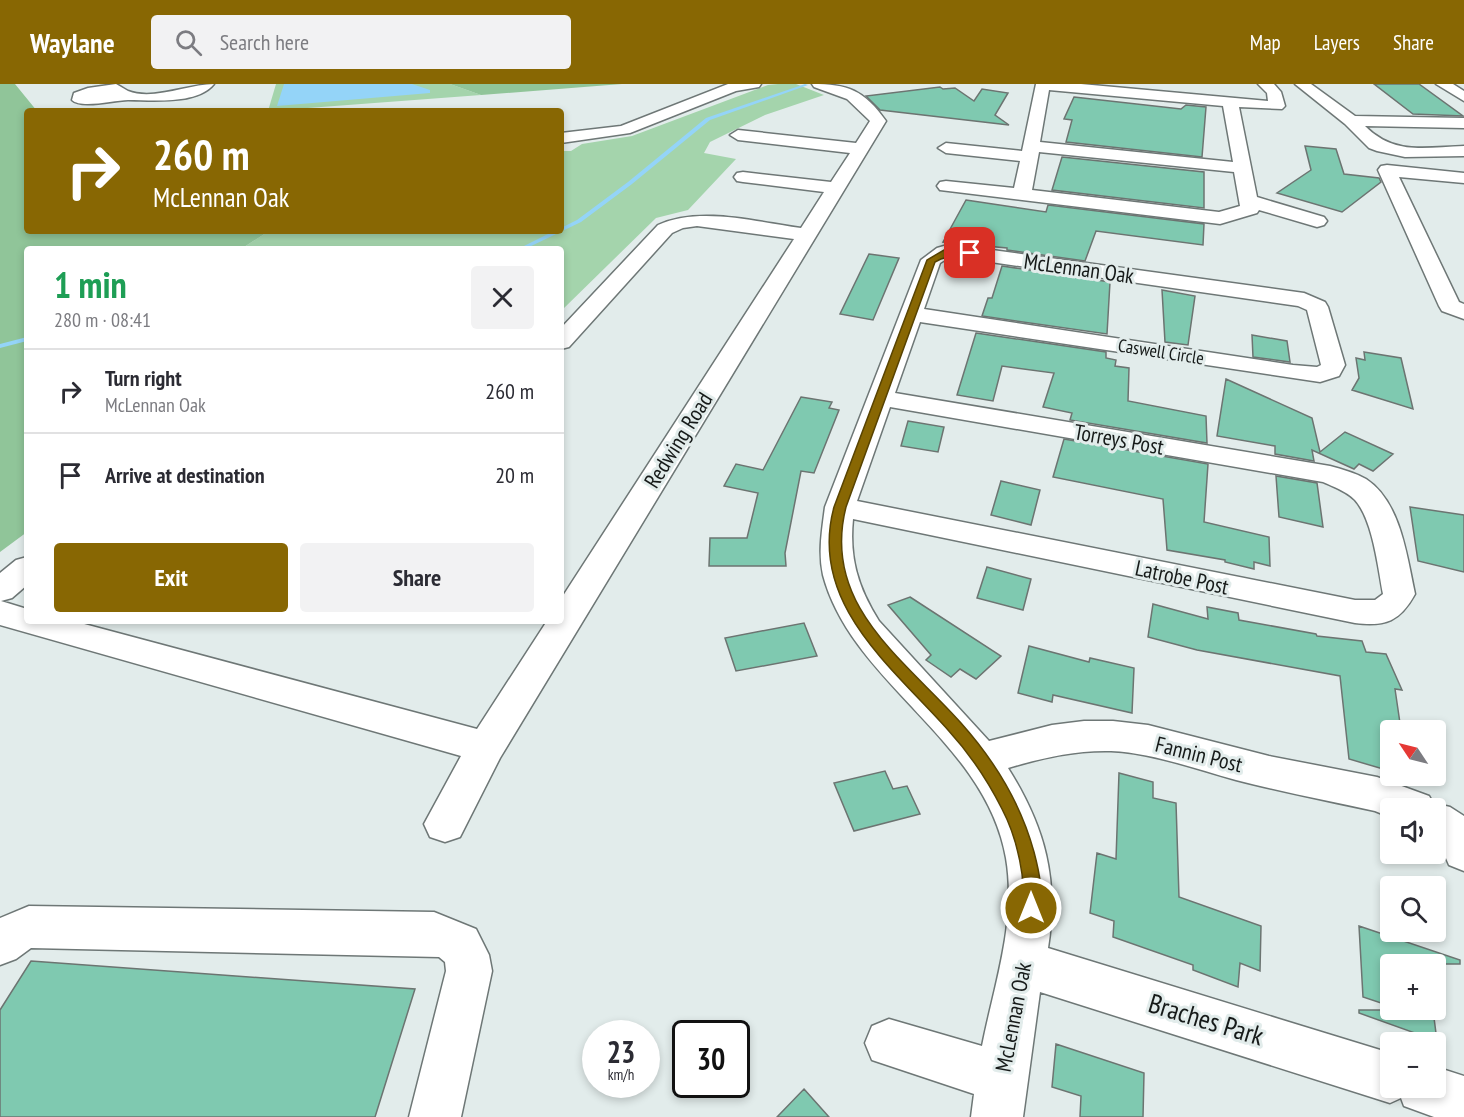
<!DOCTYPE html>
<meta charset="utf-8">
<style>
body{margin:0;font-family:"PT Sans Narrow",sans-serif;background:#f2f2f3;color:#2b2b33;height:100vh;display:flex;flex-direction:column;font-size:22px;white-space:nowrap}
*{box-sizing:border-box;margin:0}
p{font-size:20px;color:#7c7c81}
.icon{flex:none;width:33px;height:33px;fill:none;stroke:currentColor;stroke-width:2;stroke-linecap:round;stroke-linejoin:round}
.map{position:relative;flex:1;overflow:hidden}
.side{position:absolute;left:24px;top:162px;width:540px;height:378px;display:flex;flex-direction:column;background:#fff;border-radius:6px;box-shadow:0 3px 9px #0003}
.side>*{flex:none}
.banner{position:absolute;left:24px;top:24px;width:540px;height:126px;border-radius:6px;box-shadow:0 3px 9px #0003;background:#886703;color:#fff;overflow:hidden}
.needle{width:39px;rotate:305deg}
.tools{position:absolute;left:1380px;top:636px;display:grid;gap:12px}
.tools a{display:grid;place-items:center;width:66px;height:66px;border-radius:6px;background:#fff;box-shadow:0 3px 9px #0003;font-size:30px}
.speed{position:absolute;left:582px;top:936px;display:flex;gap:12px;font-size:30px;font-weight:700;text-align:center}
.speed>*{display:grid;place-content:center;width:78px;height:78px;border-radius:50%;background:#fff;box-shadow:0 3px 9px #0003;line-height:1}
.speed small{font-size:15px;font-weight:400}
.speed .limit{border:3px solid #111;border-radius:9px;background:#fff;color:#111}
.pin{position:absolute;display:grid;place-items:center;width:51px;height:51px;color:#fff;margin:-26px;border-radius:12px;box-shadow:0 3px 9px #0006}
.me{position:absolute;width:66px;margin:-33px;rotate:0deg;stroke-linejoin:round;filter:drop-shadow(0 0 4px #0008)}
.turn{display:flex;align-items:center;gap:21px;height:126px;padding:0 30px;font-size:27px}
.turn .icon{width:78px;height:78px;stroke-width:2.5}
.turn b{display:block;font-size:42px;line-height:51px}
.round{display:grid;place-items:center;flex:none;width:63px;height:63px;border-radius:6px;background:#f2f2f3}
.head{display:flex;align-items:center;justify-content:space-between;height:102px;padding:0 30px}
h1{font-size:36px;font-weight:800;line-height:45px;color:#1e9e55}
.action{display:flex;gap:12px;margin-top:auto;padding:12px 30px}
.action a{flex:1;height:69px;border-radius:6px;background:#886703;color:#fff;font-size:24px;font-weight:800;line-height:69px;text-align:center}
.action a+a{background:#f2f2f3;color:#2b2b33}
ul{padding:0;list-style:none}
li{display:flex;align-items:center;gap:18px;height:84px;padding:0 30px;border-top:2px solid #e1e1e2}
li div{flex:1}
li b{display:block;font-size:22px}
li em{font-style:normal}
header{display:flex;align-items:center;gap:36px;box-sizing:border-box;height:84px;padding:0 30px;background:#886703;color:#fff}
header strong{font-size:28px}
nav{display:flex;gap:33px;margin-inline-start:auto;font-size:21px}
.search{width:420px;height:54px;background:#f2f2f3;display:flex;align-items:center;gap:15px;box-sizing:border-box;padding:0 21px;border-radius:6px;color:#7c7c81;font-size:22px}
.map>svg:first-child{display:block}
.green{fill:#a4d4ac}
.forest{fill:#90c599}
.water{fill:#94d4f8}
.lines{fill:none;stroke-linecap:round;stroke-linejoin:round}
.stream{fill:#94d4f8;fill-rule:evenodd}
.building{fill:#7fc9b0;stroke:#6c7471;stroke-width:1.5}
.minor-casing{stroke:#6e7776;stroke-width:3}
.minor{fill:#fff;fill-rule:evenodd}
.route{fill:#886703;stroke:#584302;stroke-width:1.5}
.labels{text-anchor:middle;stroke-width:6;stroke-linejoin:round;paint-order:stroke}
.far-street-label{font-size:18px;fill:#161a19;stroke:#e2eceb}
.street-label{font-size:22px;fill:#161a19;stroke:#e2eceb}
.near-street-label{font-size:27px;fill:#161a19;stroke:#e2eceb}
</style>
<header>
<strong>Waylane</strong>
<div class="search"><svg class="icon" aria-label="search" viewBox="0 0 24 24"><circle cx="10" cy="10" r="6"/><path d="M15 15l6 6"/></svg>Search here</div>
<nav><a>Map</a><a>Layers</a><a>Share</a></nav>
</header>
<div class="map">
<svg width="1464" height="1033" viewBox="0 0 1464 1033">
<rect width="100%" height="100%" fill="#e2eceb"/>
<path class="green" d="M276,0H450L481,11L268,27Z
M778,0H796L824,11L765,31L710,58L704,69L736,75L688,126L656,134L561,227V165H241L269,147H561V67H571L582,60L632,52L768,1Z"/>
<path class="forest" d="M0,0H15L37,27H27V147H269L241,165H27V448L0,468Z
M450,0H622L481,11Z"/>
<path class="water" d="M284,0H412L430,6V9L277,22Z"/>
<g class="lines">
<path class="stream" d="M805,0L808,1L710,36L632,100L581,138L525,165H518L554,147H561V144L577,136L628,98L706,34Z
M27,253V257L0,264V260Z"/>
</g>
<path class="building" d="M1374,0H1419L1463,32L1413,30Z
M940,3L943,5L955,4L974,17L982,5L1008,9L995,31L1009,41L880,26L866,12Z
M1074,13L1181,25L1186,21L1206,23L1202,73L1066,58L1072,36L1064,35Z
M1305,62L1336,65L1344,90L1379,94L1381,98L1342,128L1277,109L1311,86Z
M1062,73L1204,88V124L1052,106Z
M966,116L1046,128L1048,121L1204,140L1203,161L1096,147L1085,177L1007,166V164L943,158Z
M869,170L899,174L873,236L840,230Z
M1002,182L1110,198L1107,250L982,232L988,214H992Z
M1162,206L1195,212L1188,261L1165,258Z
M976,249L1106,268V274L1116,276L1115,282L1129,284L1128,317L1206,332L1207,359L1070,336L1072,329L1043,323L1054,289L1002,282L993,317L957,311Z
M1252,251L1287,257L1290,278L1253,273Z
M1364,268L1401,274L1413,325L1352,306L1359,294L1356,274L1365,276Z
M1226,295L1312,334L1320,368L1345,348L1393,370L1373,387L1359,380L1354,385L1312,366L1314,377L1275,370V362L1217,352Z
M801,313L832,318L829,324L839,326L814,389L801,387L785,469L786,482H709L710,454H747L758,409L724,402L736,380L763,386Z
M908,337L944,343L938,368L901,362Z
M1064,355L1208,380L1204,438L1269,453L1270,482L1254,478V485L1225,478V476L1167,466L1163,415L1053,393Z
M1276,392L1317,399L1323,443L1279,433Z
M1001,397L1040,406L1031,441L991,431Z
M1410,423L1464,431V488L1418,477Z
M987,483L1031,495L1023,526L977,514Z
M910,513L1001,572L976,595L960,585L951,593L926,576L931,571L888,521Z
M1153,520L1208,535L1207,523L1238,529L1239,536L1316,550L1317,552L1362,557L1366,568L1386,570L1402,606L1395,605L1401,646H1390V687L1349,675L1340,592L1197,566L1148,553Z
M804,539L817,572L736,587L725,554Z
M1029,562L1089,578L1090,574L1134,584L1132,629L1053,611L1052,618L1018,609Z
M885,687L893,705L907,702L920,730L854,747L834,699Z
M1119,689L1153,698V714L1176,719L1179,813L1261,842L1260,887L1240,879L1238,903L1193,886V881L1113,853L1114,837L1090,829L1097,769L1116,775Z
M1359,842L1460,876V880H1390V922L1363,913Z
M31,877L415,905L375,1033H0V926Z
M1359,926H1433L1437,957L1359,929Z
M1056,960L1144,989L1143,1033H1080L1081,1012L1052,1003Z
M804,1005L829,1033H777Z"/>
<g class="lines">
<g class="minor-casing">
<path id="minor" d="M116,0C120,2 124,5 128,7C153,17 189,0 214,0C197,21 152,16 128,16C115,16 81,25 72,16L74,9L88,4Z
M728,0H761L759,3L736,7L630,49L561,59V49L621,42Z
M812,0C848,0 864,6 886,37L500,674L460,753L445,758L430,753L424,740L461,672L0,541V489L16,476L27,473V501L12,514L1,517L27,525V537H73L477,645L547,537H561V515L794,155L697,142L683,144L672,149L569,263L561,265V244L658,141C700,122 756,138 801,144L824,108L743,98L737,97L734,93L737,89L743,88L831,98L850,69L738,56L730,51L738,46L856,59L870,37L847,15L814,3Z
M1036,0H1081L1268,17L1267,9L1258,0H1274L1281,8L1285,22L1282,25L1239,23L1257,113L1324,133L1327,137L1324,141L1317,143L1259,126L1257,129L1220,140L940,106L937,102L940,98L946,97L1014,104L1020,77L946,69L938,64L946,59L1022,67ZM1049,6L1223,22L1233,78L1040,58ZM1039,68L1234,88L1240,122L1219,128L1032,106Z
M1295,0H1311L1355,32L1464,34V44L1365,42C1395,72 1426,63 1464,62V72L1405,73L1377,67L1369,64L1345,40Z
M1436,0H1453L1464,7V17Z
M1387,81L1464,89V99L1399,93L1459,218L1464,220V235L1442,227L1439,222L1378,86L1381,82Z
M944,162L970,163L1304,209L1325,218L1328,223L1345,281L1339,292L1320,298L920,238L895,309L1330,382C1342,385 1355,389 1366,395C1401,418 1407,473 1415,510C1400,537 1386,543 1355,539L853,435C849,474 858,504 879,537L989,657L1052,641L1084,637H1113L1148,641L1269,672L1377,693L1429,712L1433,719L1450,723L1464,732V787L1449,781L1443,767L1436,759V724H1390V733L1375,727C1329,717 1282,708 1236,696C1196,685 1153,669 1111,667C1075,666 1042,674 1008,684C1045,743 1059,795 1048,864L1390,969V1004H1436V983L1464,992V1033H1434L1404,1022L1401,1014L1390,1019L1040,908L1023,1033H971L974,1010L872,976L865,959L872,942L889,935L982,962C994,901 1017,838 1006,774C985,655 852,600 823,491C818,468 822,446 825,423L921,176L937,164ZM948,174L970,175L1298,222L1307,226L1321,281L1317,283L1293,281L924,225L940,179ZM890,323L1323,398C1334,403 1346,407 1355,416C1373,436 1378,484 1383,510L1375,516H1355L857,417Z
M29,822L434,828L476,845L489,871L492,887L461,1033H409L446,887L445,878L439,873L31,864L16,875L0,881V834Z"/>
</g>
<use href="#minor" class="minor"/>
</g>
<path class="route" d="M944,166L970,167L974,169C963,176 951,168 935,178L846,423C821,521 904,575 961,639C994,676 1021,720 1034,768C1039,787 1045,812 1037,830L1031,833L1024,830C1019,818 1024,803 1022,790C1019,769 1012,744 1002,725C988,697 969,669 948,646C891,582 808,519 834,423L927,176Z"/>
<g class="labels">
<g class="far-street-label">
<text transform="translate(1161 268) rotate(9)" y="6">Caswell Circle</text>
</g>
<g class="street-label">
<text transform="translate(1079 184) rotate(8)" y="8">McLennan Oak</text>
<text transform="translate(1119 355) rotate(10)" y="8">Torreys Post</text>
<text transform="translate(678 356) rotate(-58)" y="8">Redwing Road</text>
<text transform="translate(1182 493) rotate(12)" y="8">Latrobe Post</text>
<text transform="translate(1199 670) rotate(14)" y="8">Fannin Post</text>
<text transform="translate(1013 933) rotate(-79)" y="8">McLennan Oak</text>
</g>
<g class="near-street-label">
<text transform="translate(1206 936) rotate(17)" y="9">Braches Park</text>
</g>
</g>
</svg>
<div class="tools">
<a><svg class="needle" viewBox="-14 -14 28 28"><path d="M0-13l5 13h-10z" fill="#e53935"/><path d="M0 13l5-13h-10z" fill="#7c7c81"/></svg></a>
<a><svg class="icon" aria-label="sound" viewBox="0 0 24 24"><path d="M4 9h4l5-4v14l-5-4H4zM17 9q2 3 0 6"/></svg></a>
<a><svg class="icon" aria-label="search" viewBox="0 0 24 24"><circle cx="10" cy="10" r="6"/><path d="M15 15l6 6"/></svg></a>
<a>+</a>
<a>−</a>
</div>
<div class="speed"><div>23<small>km/h</small></div><div class="limit">30</div></div>
<div class="pin" style="left:970px;top:169px;background:#d93025"><svg class="icon" aria-label="arrive" viewBox="0 0 24 24"><path d="M6 21V4h12l-3 4 3 4H6"/></svg></div>
<svg class="me" style="left:1031px;top:824px" viewBox="-20 -20 40 40"><circle r="17" fill="#886703" stroke="#fff" stroke-width="3"/><path d="M0-11L8 9 0 5-8 9z" fill="#fff"/></svg>
<div class="banner">
<div class="turn"><svg class="icon" aria-label="right" viewBox="0 0 24 24"><path d="M7 20v-9h11M14 6l5 5-5 5"/></svg><div><b>260 m</b>McLennan Oak</div></div>
</div>
<section class="side">
<div class="head"><div><h1>1 min</h1><p>280 m · 08:41</p></div><a class="round"><svg class="icon" aria-label="close" viewBox="0 0 24 24"><path d="M6 6l12 12M18 6L6 18"/></svg></a></div>
<ul>
<li><svg class="icon" aria-label="right" viewBox="0 0 24 24"><path d="M7 20v-9h11M14 6l5 5-5 5"/></svg><div><b>Turn right</b><p>McLennan Oak</p></div><em>260 m</em></li>
<li><svg class="icon" aria-label="arrive" viewBox="0 0 24 24"><path d="M6 21V4h12l-3 4 3 4H6"/></svg><div><b>Arrive at destination</b></div><em>20 m</em></li>
</ul>
<div class="action"><a>Exit</a><a>Share</a></div>
</section>
</div>
